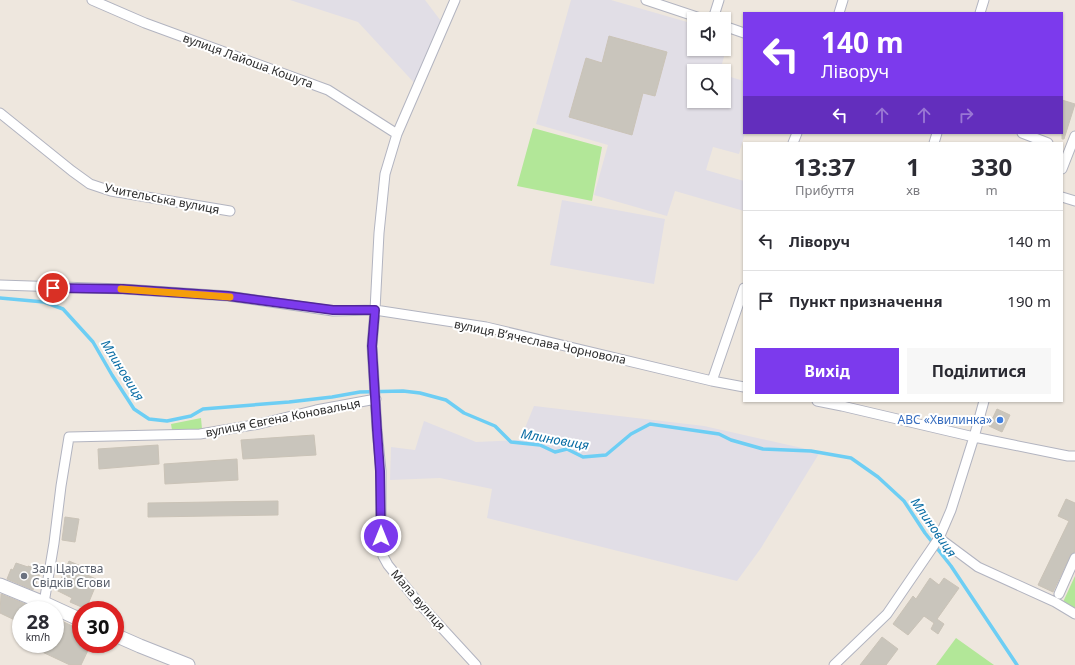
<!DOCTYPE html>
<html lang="uk">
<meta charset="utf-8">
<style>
body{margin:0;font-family:"Noto Sans",sans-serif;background:#f7f7f7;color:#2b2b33;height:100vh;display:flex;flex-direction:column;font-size:15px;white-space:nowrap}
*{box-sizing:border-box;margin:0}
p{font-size:13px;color:#7c7c81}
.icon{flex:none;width:22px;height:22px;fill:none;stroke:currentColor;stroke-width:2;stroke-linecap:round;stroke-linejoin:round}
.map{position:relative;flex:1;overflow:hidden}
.panel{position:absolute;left:743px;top:142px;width:320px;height:260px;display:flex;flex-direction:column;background:#fff;border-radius:0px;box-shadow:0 1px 3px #0004}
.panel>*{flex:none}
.banner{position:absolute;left:743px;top:12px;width:320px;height:122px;border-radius:0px;box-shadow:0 1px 3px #0004;background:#7c3aed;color:#fff;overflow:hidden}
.fabs{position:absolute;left:687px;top:12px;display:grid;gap:8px}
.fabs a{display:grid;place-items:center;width:44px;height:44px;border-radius:0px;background:#fff;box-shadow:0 1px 3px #0004;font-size:20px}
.speed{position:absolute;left:12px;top:601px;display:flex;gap:8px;font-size:20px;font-weight:700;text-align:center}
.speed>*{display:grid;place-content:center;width:52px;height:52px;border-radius:50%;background:#fff;box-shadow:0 1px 3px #0004;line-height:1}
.speed small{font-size:10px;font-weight:400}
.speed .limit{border:6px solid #d22;background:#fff;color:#111}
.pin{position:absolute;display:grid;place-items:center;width:34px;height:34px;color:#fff;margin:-17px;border:2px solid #fff;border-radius:50%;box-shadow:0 1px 4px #0007}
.me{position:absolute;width:44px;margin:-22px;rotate:0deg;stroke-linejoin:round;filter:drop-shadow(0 0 3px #0008)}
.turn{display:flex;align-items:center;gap:14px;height:84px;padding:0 12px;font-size:18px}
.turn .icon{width:52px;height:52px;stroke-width:2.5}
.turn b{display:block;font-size:28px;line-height:34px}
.lanes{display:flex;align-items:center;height:38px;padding:0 12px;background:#0003;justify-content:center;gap:20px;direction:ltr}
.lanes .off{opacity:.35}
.eta{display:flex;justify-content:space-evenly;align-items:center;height:68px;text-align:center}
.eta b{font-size:24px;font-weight:700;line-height:28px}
.cta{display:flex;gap:8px;margin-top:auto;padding:8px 12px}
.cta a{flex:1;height:46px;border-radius:0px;background:#7c3aed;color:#fff;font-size:16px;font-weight:700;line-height:46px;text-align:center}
.cta a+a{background:#f7f7f7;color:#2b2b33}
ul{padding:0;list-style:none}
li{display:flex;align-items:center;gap:12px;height:60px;padding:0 12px;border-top:1px solid #e1e1e2}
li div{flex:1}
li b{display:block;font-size:15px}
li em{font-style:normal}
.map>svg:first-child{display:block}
.industrial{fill:#e1dee6}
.green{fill:#b2e798}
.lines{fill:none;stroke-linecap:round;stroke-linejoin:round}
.stream{stroke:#6dcef4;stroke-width:3.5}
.building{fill:#c9c5bc;stroke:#cac3b7}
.street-casing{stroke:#b2b4c0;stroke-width:11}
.secondary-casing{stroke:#b2b4c0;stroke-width:15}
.street{stroke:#fff;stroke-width:9}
.secondary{stroke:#fff;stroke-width:13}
.route-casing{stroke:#51269a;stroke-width:10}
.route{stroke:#7c3aed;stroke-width:7}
.slow{stroke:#f59e0b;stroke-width:7}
.shop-dot{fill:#3f7fe0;stroke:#fff;stroke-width:1.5}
.worship-dot{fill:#6b7280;stroke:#fff;stroke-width:1.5}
.labels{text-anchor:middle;stroke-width:4;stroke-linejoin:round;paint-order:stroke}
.street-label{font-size:12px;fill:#2c2c2c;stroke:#fff}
.shop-label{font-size:12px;fill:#366cbe;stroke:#fff;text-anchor:end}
.worship-label{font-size:12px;fill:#5b616d;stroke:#fff;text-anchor:start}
.water-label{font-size:13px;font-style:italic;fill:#086ca4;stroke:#fff}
</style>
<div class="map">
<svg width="1075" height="665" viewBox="0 0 1075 665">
<rect width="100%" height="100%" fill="#eee7de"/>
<path class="industrial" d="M290,0H425L444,25L418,87L358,22Z
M571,0H611L694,24V49H724V33L730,35L720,71H694V101H724V75L744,81V133H745L739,154L713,147L706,170L744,181V211L675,191L667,216L594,195L608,145L536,124Z
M562,200L665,219L654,284L550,265Z
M534,406L704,426L820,452L761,548L737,581L487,518L492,489L440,478L390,480L391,447L415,450L424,421L476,442L520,440Z"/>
<path class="green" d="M533,128L602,147L592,201L517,186Z
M201,418L202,429L172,430L171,424Z
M1075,576V608L1063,602Z
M956,638L994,665H936Z"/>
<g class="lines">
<path class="stream" d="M0,298L44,302L63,309L93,342L112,375L134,409L149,419L167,421L191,416L203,409L289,402L332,397L360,392L403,391L420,393L446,400L464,413L495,426L511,442L540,445L555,452L567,449L583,457L606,455L631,434L650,424L719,434L731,440L763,449L811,451L851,458L878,477L904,501L925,533L951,566L1017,665"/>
</g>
<path class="building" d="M609,36L667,52L655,96L643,93L632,135L569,117L586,58L602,63Z
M1062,100L1075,104L1064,139H1062Z
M997,409L1010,415L1002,432L989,426Z
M314,435L316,455L243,459L241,440Z
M158,445L159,464L99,469L98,449Z
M237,459L238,480L165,484L164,464Z
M1066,499L1075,503V552L1072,553L1070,556L1053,592L1038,585L1069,521L1058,516Z
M278,501V515L148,517V503Z
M65,517L79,519L75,542L62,540Z
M69,561L83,567L81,572L98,580L86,609L70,602L72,598L56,590Z
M16,563L28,567V566L31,567L32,563L43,567L33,590L7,579L11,569L13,570Z
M930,578L939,585L944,578L959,588L937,619L944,624L938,634L931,629L934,623L924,616L908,635L893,624L913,596L916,599Z
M1,594L28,605L25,610H21V623L0,613Z
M55,618L81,630V644H91L81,665H70L38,650L41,644H55Z
M882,637L898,649L886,665H860Z"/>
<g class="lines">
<g class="street-casing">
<path id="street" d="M92,0L145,23L328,90L397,134
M455,0L397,134L385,174L379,233L375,310L372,346L377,430L381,471V547L383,556L388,565L418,602L476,665
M646,0L703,19
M839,13L843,0
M980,13L984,0
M713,19L719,0
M724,26L744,33
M0,113L72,171L90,184L111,191L230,211
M1022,133L1048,143
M793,143L797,133
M934,143L937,133
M1062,169L1075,136
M1062,197L1075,201
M0,285L123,289L228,296L333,311L375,310L486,327L712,381L744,387
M712,381L744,288
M817,401L842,406L974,437L1068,456H1075
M939,538L978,567L1055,602L1075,614
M1059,594L1075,558
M44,603L54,543L61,486L69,437L200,434L259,424L316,410L376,399
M834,665L887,614L939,538L951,510L974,437L984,401"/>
</g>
<g class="secondary-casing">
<path id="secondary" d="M0,585L44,603L81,620
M115,635L140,646L188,665"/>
</g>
<use href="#street" class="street"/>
<use href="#secondary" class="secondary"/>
</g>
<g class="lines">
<g class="route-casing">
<path id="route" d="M53,288L123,289L228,296L333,310H375L372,346L377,430L380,471L381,536"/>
</g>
<use href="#route" class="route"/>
<path class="slow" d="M121,289L230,297"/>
</g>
<circle class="shop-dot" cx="1000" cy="420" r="4"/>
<circle class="worship-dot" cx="24" cy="576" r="4"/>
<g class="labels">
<g class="street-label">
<text transform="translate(248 61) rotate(20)" y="4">вулиця Лайоша Кошута</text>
<text transform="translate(162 199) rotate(11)" y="4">Учительська вулиця</text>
<text transform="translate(540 342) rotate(12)" y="4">вулиця Вʼячеслава Чорновола</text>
<text transform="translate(283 418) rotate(-11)" y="4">вулиця Євгена Коновальця</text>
<text transform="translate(418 600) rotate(49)" y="4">Мала вулиця</text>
</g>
<g class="shop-label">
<text x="992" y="424">АВС «Хвилинка»</text>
</g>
<g class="worship-label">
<text x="32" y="573">Зал Царства<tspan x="32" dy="14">Свідків Єгови</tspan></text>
</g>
<g class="water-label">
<text transform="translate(123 370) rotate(58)" y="5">Млиновиця</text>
<text transform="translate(555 439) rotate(10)" y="5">Млиновиця</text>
<text transform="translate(934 527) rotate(55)" y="5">Млиновиця</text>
</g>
</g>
</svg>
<div class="fabs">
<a><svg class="icon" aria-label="sound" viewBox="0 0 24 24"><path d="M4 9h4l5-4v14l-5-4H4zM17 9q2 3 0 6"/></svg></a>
<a><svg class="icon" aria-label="search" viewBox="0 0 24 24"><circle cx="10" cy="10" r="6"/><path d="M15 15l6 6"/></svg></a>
</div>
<div class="speed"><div>28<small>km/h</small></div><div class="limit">30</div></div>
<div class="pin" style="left:53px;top:288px;background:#d93025"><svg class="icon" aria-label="arrive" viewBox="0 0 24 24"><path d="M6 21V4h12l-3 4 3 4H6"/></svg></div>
<svg class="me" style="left:381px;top:536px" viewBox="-20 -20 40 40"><circle r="17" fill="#7c3aed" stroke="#fff" stroke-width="3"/><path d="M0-11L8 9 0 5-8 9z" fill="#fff"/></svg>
<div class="banner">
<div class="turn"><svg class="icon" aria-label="left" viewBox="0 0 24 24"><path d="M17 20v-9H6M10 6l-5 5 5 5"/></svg><div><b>140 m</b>Ліворуч</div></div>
<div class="lanes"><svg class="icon" aria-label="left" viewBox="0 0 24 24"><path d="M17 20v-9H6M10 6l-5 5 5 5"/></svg><svg class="icon off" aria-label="ahead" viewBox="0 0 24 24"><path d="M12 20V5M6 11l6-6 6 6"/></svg><svg class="icon off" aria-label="ahead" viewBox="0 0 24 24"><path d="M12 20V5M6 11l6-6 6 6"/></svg><svg class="icon off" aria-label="right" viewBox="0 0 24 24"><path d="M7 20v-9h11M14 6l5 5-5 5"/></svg></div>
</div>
<section class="panel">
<div class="eta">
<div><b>13:37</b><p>Прибуття</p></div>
<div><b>1</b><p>хв</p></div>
<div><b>330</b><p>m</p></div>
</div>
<ul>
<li><svg class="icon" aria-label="left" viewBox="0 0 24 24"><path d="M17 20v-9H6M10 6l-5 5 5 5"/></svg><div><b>Ліворуч</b></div><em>140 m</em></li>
<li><svg class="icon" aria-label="arrive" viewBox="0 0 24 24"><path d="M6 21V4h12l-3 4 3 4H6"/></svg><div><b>Пункт призначення</b></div><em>190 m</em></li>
</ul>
<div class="cta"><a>Вихід</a><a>Поділитися</a></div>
</section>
</div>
